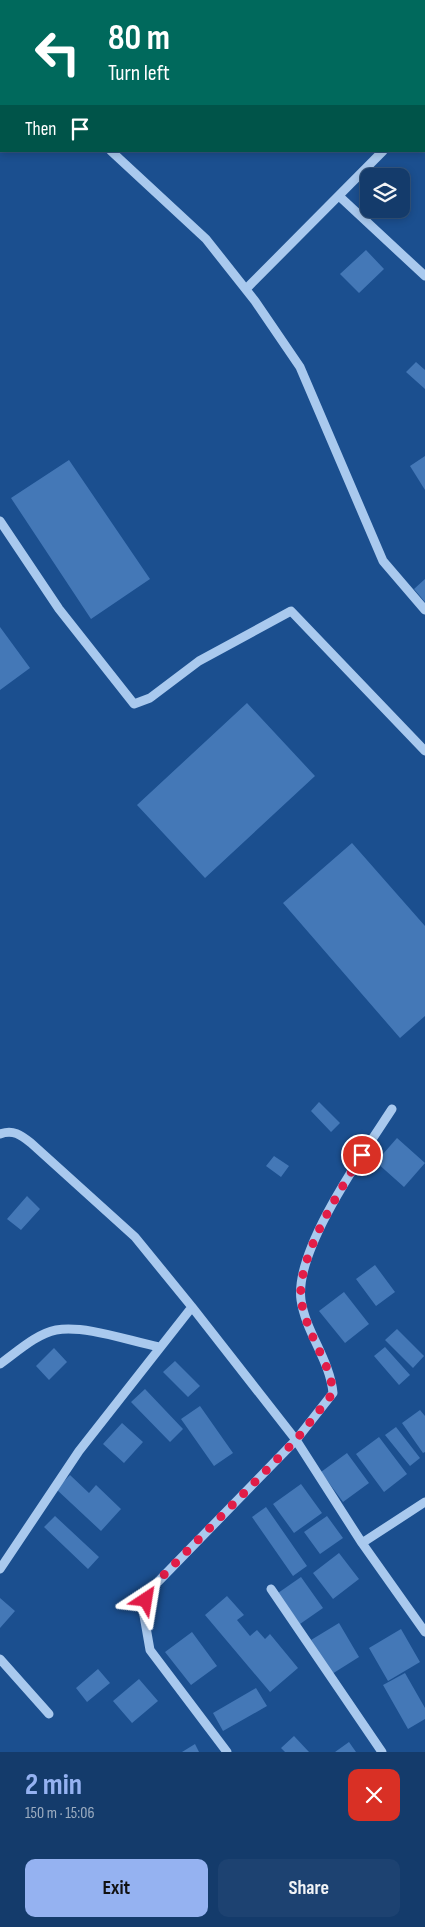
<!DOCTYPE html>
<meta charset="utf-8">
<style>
body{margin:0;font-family:"Sofia Sans Condensed",sans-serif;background:#1d4271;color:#f1f3f6;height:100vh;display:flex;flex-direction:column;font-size:19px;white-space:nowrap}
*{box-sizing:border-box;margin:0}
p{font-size:16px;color:#9dadc1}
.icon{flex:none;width:28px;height:28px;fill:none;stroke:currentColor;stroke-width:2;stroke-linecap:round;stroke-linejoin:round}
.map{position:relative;height:1752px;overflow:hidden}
.details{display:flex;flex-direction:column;background:#143b6b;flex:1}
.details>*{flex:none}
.hud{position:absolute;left:0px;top:0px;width:425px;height:152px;box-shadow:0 2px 8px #0003,0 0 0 1px #33557e;background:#00695c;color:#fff;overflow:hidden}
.fabs{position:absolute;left:360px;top:168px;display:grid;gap:10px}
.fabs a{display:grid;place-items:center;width:50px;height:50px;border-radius:10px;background:#143b6b;box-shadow:0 2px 8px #0003,0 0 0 1px #33557e;font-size:25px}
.pin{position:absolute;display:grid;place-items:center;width:42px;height:42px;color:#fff;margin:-21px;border:2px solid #fff;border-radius:50%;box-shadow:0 1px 5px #0007}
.me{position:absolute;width:55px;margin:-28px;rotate:33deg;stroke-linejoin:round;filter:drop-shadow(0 0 4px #0008)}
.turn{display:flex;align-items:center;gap:18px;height:105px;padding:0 25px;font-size:22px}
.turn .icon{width:65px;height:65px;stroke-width:2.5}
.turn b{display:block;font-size:35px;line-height:42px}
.then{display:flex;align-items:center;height:48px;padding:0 25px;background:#0003;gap:10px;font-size:19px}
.round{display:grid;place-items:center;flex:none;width:52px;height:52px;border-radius:10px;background:#1d4271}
.summary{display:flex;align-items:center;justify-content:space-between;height:85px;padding:0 25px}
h1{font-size:30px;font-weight:700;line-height:38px;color:#95b2f1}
.action{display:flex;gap:10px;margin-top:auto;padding:10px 25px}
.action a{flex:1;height:58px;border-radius:10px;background:#95b2f1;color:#111;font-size:20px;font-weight:700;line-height:58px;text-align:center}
.action a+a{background:#1d4271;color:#f1f3f6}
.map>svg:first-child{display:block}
.building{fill:#4478b7}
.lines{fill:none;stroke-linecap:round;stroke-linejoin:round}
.minor{stroke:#a9c9ee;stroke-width:9}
.route{stroke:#e11d48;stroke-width:9;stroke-dasharray:0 16.2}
</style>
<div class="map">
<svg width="425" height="1752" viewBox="0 0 425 1752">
<rect width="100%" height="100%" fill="#1b4f8f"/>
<path class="building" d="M366,250L384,269L359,293L340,274Z
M416,362L425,370V389L406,372Z
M425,456V490L410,466Z
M69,460L150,579L91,619L11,498Z
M425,579V602L414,589Z
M0,627L30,668L0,690Z
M247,703L315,776L205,878L137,805Z
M352,843L425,926V1016L400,1038L283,903Z
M319,1102L340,1123L331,1132L311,1111Z
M397,1138L425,1163L404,1187L376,1162Z
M274,1156L289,1166L281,1177L266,1166Z
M27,1196L40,1209L21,1230L7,1219Z
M375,1265L395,1292L376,1306L356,1279Z
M344,1292L369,1324L345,1343L319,1311Z
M397,1329L424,1356L413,1368L385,1340Z
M385,1347L410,1375L399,1385L374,1356Z
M54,1348L67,1362L49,1380L36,1366Z
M175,1361L200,1386L188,1397L163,1372Z
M145,1389L183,1429L170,1442L131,1402Z
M200,1406L233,1453L214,1466L181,1419Z
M420,1410L425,1416V1452L423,1453L402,1423Z
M122,1423L143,1442L124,1463L103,1444Z
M396,1427L420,1458L410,1466L385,1435Z
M379,1437L407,1474L384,1492L356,1454Z
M347,1453L369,1483L343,1502L321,1472Z
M70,1475L89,1493L96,1485L121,1509L101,1531L56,1489Z
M301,1484L322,1513L294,1533L273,1504Z
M266,1507L307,1566L293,1576L252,1517Z
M55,1516L99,1557L88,1569L44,1527Z
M327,1516L343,1538L320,1554L304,1532Z
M339,1553L359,1579L333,1599L313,1573Z
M301,1577L323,1608L300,1624L278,1593Z
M227,1596L244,1615L237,1620L250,1636L257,1630L265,1639L270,1634L298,1668L270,1692L205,1615Z
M0,1598L15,1611L0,1628Z
M339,1623L359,1657L332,1674L311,1640Z
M401,1629L420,1662L388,1681L369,1648Z
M192,1632L217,1666L191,1685L165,1652Z
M98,1669L110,1683L87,1702L76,1688Z
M405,1673L425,1708V1719L408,1729L383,1685Z
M139,1679L158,1701L132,1723L113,1701Z
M256,1688L267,1706L223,1731L213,1713Z
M294,1736L309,1752H285L281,1748Z
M349,1742L356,1752H335Z
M195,1744L199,1752H182Z"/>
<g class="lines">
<path class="minor" d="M0,44H1
M424,109L425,108
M111,151L206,239L255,301L300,367L383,561L425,610
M339,196L425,276
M246,289L383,151
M0,521L59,609L134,704L150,698L199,661L291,611L425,751
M392,1109C364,1152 294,1250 301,1300C306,1333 330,1360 333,1393L296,1440L362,1543L425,1502
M0,1134C13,1129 21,1135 31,1143L135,1237L192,1307
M0,1364C17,1352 36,1334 56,1330C86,1325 129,1341 159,1347
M362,1543L425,1632
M0,1569L79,1451L192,1307L296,1440L149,1591L143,1610L150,1650L227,1752
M271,1589L382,1752
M0,1659L49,1714"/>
</g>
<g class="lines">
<path class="route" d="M146,1600L148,1591L296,1440L333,1393C331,1368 316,1348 308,1325C305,1317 302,1307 301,1299C297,1257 340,1190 362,1155"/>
</g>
</svg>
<div class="fabs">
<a><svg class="icon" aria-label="layers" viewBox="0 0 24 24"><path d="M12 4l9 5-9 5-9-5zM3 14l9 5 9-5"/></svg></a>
</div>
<div class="pin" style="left:362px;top:1155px;background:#d93025"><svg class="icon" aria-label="arrive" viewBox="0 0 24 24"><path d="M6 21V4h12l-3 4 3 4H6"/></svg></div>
<svg class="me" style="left:146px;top:1600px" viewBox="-20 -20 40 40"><path d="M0-17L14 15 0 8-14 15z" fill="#e11d48" stroke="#fff" stroke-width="4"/></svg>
<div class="hud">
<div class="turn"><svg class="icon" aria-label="left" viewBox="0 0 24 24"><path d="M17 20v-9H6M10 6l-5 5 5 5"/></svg><div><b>80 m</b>Turn left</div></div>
<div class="then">Then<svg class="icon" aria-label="arrive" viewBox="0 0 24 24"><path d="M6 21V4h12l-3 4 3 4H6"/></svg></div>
</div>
</div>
<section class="details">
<div class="summary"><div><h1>2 min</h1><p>150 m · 15:06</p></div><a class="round" style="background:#d93025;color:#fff"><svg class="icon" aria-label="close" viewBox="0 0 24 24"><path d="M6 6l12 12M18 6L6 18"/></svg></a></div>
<div class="action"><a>Exit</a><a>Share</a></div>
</section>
